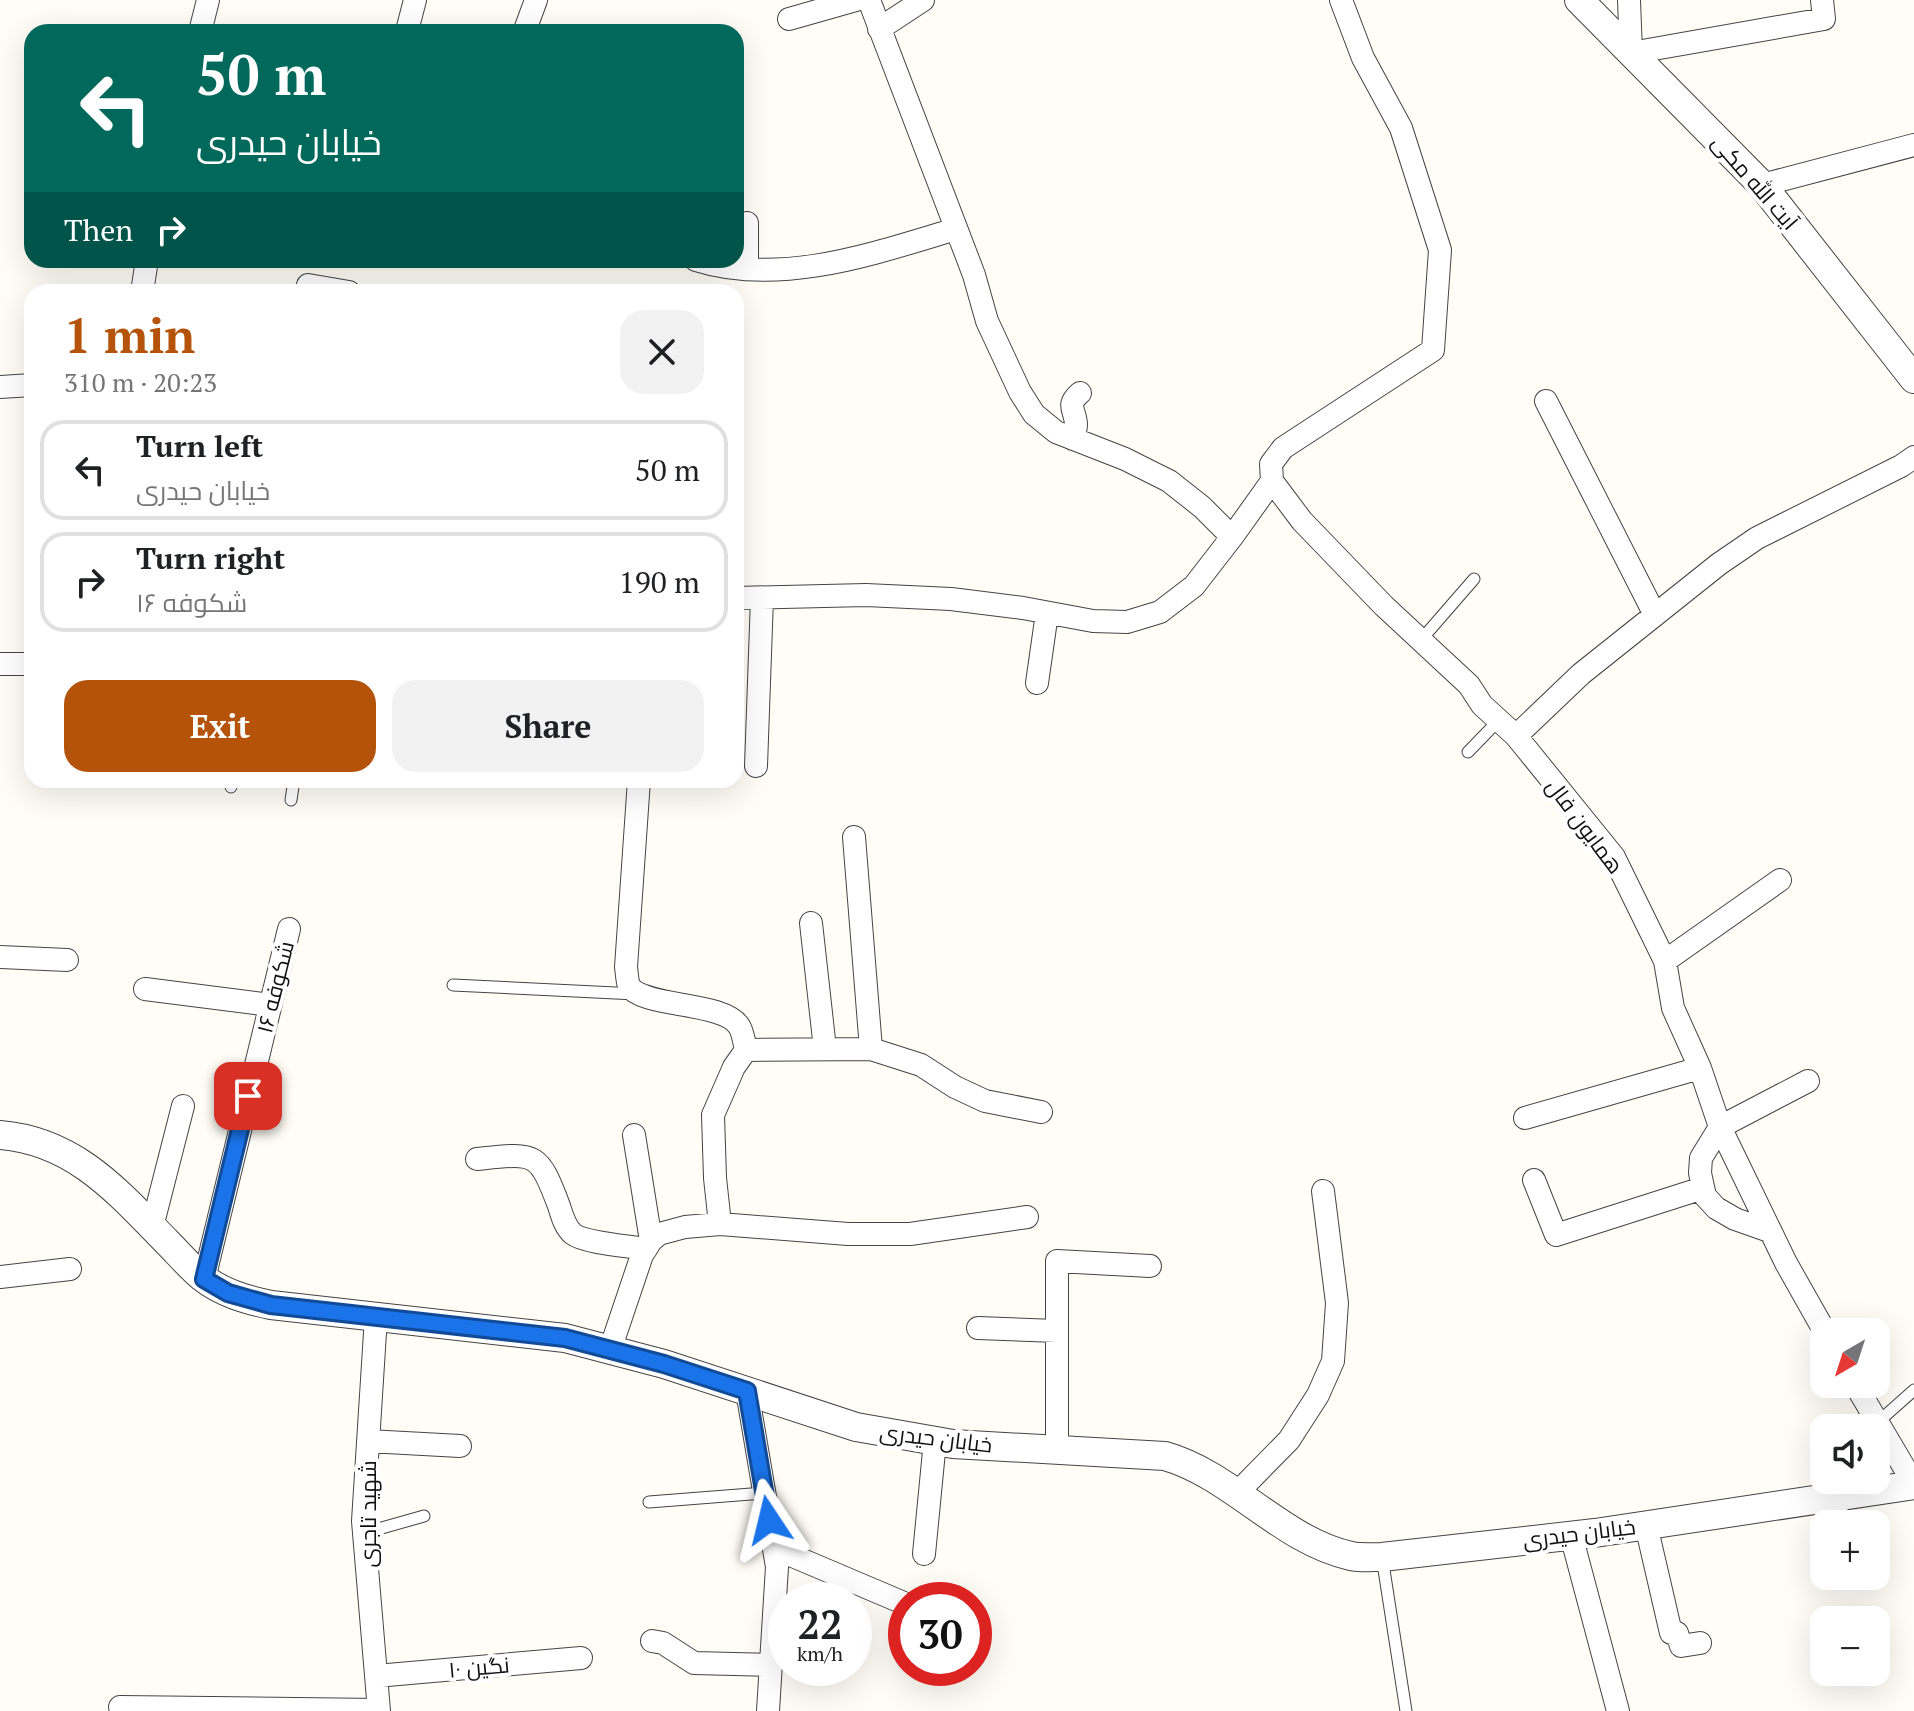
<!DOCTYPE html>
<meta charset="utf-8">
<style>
body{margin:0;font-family:"PT Serif",Cairo,serif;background:#f2f2f2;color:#202124;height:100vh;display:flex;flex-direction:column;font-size:30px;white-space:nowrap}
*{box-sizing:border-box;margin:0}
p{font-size:26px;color:#757577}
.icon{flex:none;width:44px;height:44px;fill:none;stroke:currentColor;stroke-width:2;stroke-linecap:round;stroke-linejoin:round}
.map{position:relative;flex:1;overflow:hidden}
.sheet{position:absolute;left:24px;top:284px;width:720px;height:504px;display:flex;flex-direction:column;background:#fff;border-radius:24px;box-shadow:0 8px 32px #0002}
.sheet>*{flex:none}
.guide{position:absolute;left:24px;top:24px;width:720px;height:244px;border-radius:24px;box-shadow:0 8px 32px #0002;background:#00695c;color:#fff;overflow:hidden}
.needle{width:52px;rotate:219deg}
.buttons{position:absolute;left:1810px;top:1318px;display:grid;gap:16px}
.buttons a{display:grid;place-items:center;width:80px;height:80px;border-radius:16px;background:#fff;box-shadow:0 8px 32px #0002;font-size:40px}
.speed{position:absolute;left:768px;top:1582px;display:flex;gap:16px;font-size:40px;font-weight:700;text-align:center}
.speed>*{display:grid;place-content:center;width:104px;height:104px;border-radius:50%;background:#fff;box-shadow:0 8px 32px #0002;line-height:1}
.speed small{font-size:20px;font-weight:400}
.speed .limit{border:12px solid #d22;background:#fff;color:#111}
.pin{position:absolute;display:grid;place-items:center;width:68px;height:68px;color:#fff;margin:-34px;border-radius:16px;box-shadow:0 4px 12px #0006}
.me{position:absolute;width:88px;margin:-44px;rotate:350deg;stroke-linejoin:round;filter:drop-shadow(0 0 6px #0008)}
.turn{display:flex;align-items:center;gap:28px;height:168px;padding:0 40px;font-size:36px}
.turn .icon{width:104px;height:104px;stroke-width:2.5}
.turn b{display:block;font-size:56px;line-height:68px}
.then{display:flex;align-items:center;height:76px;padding:0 40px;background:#0003;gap:16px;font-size:30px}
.round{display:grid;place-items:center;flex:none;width:84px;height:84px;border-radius:24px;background:#f2f2f2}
.summary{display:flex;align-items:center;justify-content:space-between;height:136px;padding:0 40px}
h1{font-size:48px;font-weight:700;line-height:60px;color:#b45309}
.action{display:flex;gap:16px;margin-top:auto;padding:16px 40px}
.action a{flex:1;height:92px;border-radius:24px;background:#b45309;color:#fff;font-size:32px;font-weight:700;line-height:92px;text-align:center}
.action a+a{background:#f2f2f2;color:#202124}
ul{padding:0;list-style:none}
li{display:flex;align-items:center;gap:24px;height:100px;margin:0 16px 12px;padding:0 24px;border:4px solid #e0e0e0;border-radius:24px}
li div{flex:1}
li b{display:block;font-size:30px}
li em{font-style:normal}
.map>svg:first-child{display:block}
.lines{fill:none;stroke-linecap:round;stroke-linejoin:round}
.service-casing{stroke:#444;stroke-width:13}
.minor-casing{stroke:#444;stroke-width:24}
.tertiary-casing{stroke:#444;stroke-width:30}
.service{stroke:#fff;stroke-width:11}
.minor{stroke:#fff;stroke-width:22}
.tertiary{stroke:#fff;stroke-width:28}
.route-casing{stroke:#114b97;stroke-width:20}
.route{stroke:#1a73e8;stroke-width:14}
.labels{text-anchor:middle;stroke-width:8;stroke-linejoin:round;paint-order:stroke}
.street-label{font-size:22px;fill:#111;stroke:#fff}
</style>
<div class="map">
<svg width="1914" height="1711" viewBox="0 0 1914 1711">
<rect width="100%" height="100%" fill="#fffdf5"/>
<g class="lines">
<g class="service-casing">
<path id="service" d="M1421,640L1474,579
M1468,752L1499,720
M231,787V780
M291,800L294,780
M453,985L636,994
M1878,1422L1914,1390
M1839,1497L1845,1524
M649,1502L764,1493
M364,1533L424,1516
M1382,1557L1406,1711"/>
</g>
<g class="minor-casing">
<path id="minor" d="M869,0L974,275L987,321L1020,392L1034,414L1056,432L1125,459L1169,481L1202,507L1232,537L1272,481L1271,464L1283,448L1433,350L1440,250L1401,128L1363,58L1341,0
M1629,0L1631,53L1824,19L1822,0
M789,19L856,0
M408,27L415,0
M879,29L923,0
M525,30L536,0
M200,32L208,0
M1762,185L1914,145
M696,260C781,287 875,253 956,229
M747,268V223
M142,292L147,260
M306,292L308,285L349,292
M0,387L32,385
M1546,401L1655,615
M1073,439C1074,434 1076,430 1076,425C1076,410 1065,406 1080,393
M1272,481L1302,521L1384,606L1469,685L1482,705L1516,736L1614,857L1665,961L1673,1008L1700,1068L1720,1127L1786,1263L1825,1332
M736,598L866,595L951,599L1023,608L1093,621L1127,622L1160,612L1194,586L1232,537
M0,664H32
M1037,683L1047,613
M1516,736L1581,674L1719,564L1757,538L1901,466L1914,457
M756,766L762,598
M639,780L626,967C627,973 627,981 629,986C643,1008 723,1001 739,1026C743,1032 744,1042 746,1050L871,1049L921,1065L955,1087L985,1101L1041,1112
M854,837L871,1049
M811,923L825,1049
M0,957L67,960
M1665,961L1780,880
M145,989L270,1005
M1525,1118L1700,1068
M634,1135L651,1241
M477,1159C535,1153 538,1150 559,1206C562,1216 565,1227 573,1234C585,1243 629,1246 646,1249
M1534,1180L1556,1235L1703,1188
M720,1224L715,1178L713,1115L734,1067L746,1050
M152,1227L183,1106
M1769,1231L1735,1219L1716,1208L1705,1196L1700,1173L1701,1158L1720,1127L1808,1081
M0,1277L70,1269
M204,1279L289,929
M376,1317L363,1521L379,1711
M978,1328L1057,1331
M610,1350L642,1255L651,1241L659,1234L685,1227L720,1224L848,1234H910L1027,1217
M1855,1384L1914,1484
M747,1391L777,1567L768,1711
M368,1441L460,1446
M1057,1450V1261L1150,1266
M1236,1494L1289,1440L1318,1395L1333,1361L1337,1303L1323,1191
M1646,1525L1671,1633H1677L1681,1646L1700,1643
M1571,1535L1618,1711
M774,1548L906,1604
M924,1554L935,1441
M652,1641L663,1643L694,1663L771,1665
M376,1676L581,1658
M120,1707L379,1710"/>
</g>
<g class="tertiary-casing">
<path id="tertiary" d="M1579,0L1762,185L1914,379
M0,1135C75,1141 118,1192 167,1242C179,1254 190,1267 202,1277C222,1293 247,1300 271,1305L565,1338L664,1364L856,1427L953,1444L1165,1456C1232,1475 1282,1541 1351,1556C1361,1558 1372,1557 1382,1557L1595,1533L1914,1485"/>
</g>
<use href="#service" class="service"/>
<use href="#minor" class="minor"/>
<use href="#tertiary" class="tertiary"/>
</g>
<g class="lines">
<g class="route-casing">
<path id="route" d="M248,1096L204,1279L228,1293L271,1305L565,1338L664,1364L747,1391L769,1520"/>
</g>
<use href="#route" class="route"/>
</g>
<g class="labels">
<g class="street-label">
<text transform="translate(1755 182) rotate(49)" y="8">آیت الله مکی</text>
<text transform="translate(1585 826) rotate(53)" y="8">همایون فال</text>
<text transform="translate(275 987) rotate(-76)" y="8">شکوفه ۱۶</text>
<text transform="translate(936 1438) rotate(7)" y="8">خیابان حیدری</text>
<text transform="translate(368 1514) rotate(-90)" y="8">شهید تاجری</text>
<text transform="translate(1579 1533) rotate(-7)" y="8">خیابان حیدری</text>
<text transform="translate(479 1667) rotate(-5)" y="8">نگین ۱۰</text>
</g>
</g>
</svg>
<div class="buttons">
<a><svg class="needle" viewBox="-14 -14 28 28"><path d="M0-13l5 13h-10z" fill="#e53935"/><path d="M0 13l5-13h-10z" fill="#757577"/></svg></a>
<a><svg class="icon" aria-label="sound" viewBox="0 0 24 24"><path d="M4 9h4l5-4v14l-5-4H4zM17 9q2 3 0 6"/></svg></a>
<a>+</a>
<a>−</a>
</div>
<div class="speed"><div>22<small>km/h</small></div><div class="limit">30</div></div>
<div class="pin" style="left:248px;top:1096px;background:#d93025"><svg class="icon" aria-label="arrive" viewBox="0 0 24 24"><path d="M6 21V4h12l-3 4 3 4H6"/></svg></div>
<svg class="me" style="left:769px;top:1520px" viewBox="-20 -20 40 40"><path d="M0-17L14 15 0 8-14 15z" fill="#1a73e8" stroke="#fff" stroke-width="4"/></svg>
<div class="guide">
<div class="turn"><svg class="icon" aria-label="left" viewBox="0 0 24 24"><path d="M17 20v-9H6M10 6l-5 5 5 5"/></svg><div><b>50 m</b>خیابان حیدری</div></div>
<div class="then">Then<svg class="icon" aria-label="right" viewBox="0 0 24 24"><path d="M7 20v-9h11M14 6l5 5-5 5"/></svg></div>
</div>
<section class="sheet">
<div class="summary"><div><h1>1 min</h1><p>310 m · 20:23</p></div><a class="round"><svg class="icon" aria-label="close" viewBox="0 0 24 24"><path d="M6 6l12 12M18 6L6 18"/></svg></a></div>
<ul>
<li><svg class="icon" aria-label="left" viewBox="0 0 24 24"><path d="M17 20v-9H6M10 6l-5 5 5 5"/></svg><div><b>Turn left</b><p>خیابان حیدری</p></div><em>50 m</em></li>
<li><svg class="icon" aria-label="right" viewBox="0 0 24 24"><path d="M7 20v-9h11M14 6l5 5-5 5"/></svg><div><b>Turn right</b><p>شکوفه ۱۶</p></div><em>190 m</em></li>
</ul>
<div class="action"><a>Exit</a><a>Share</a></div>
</section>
</div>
